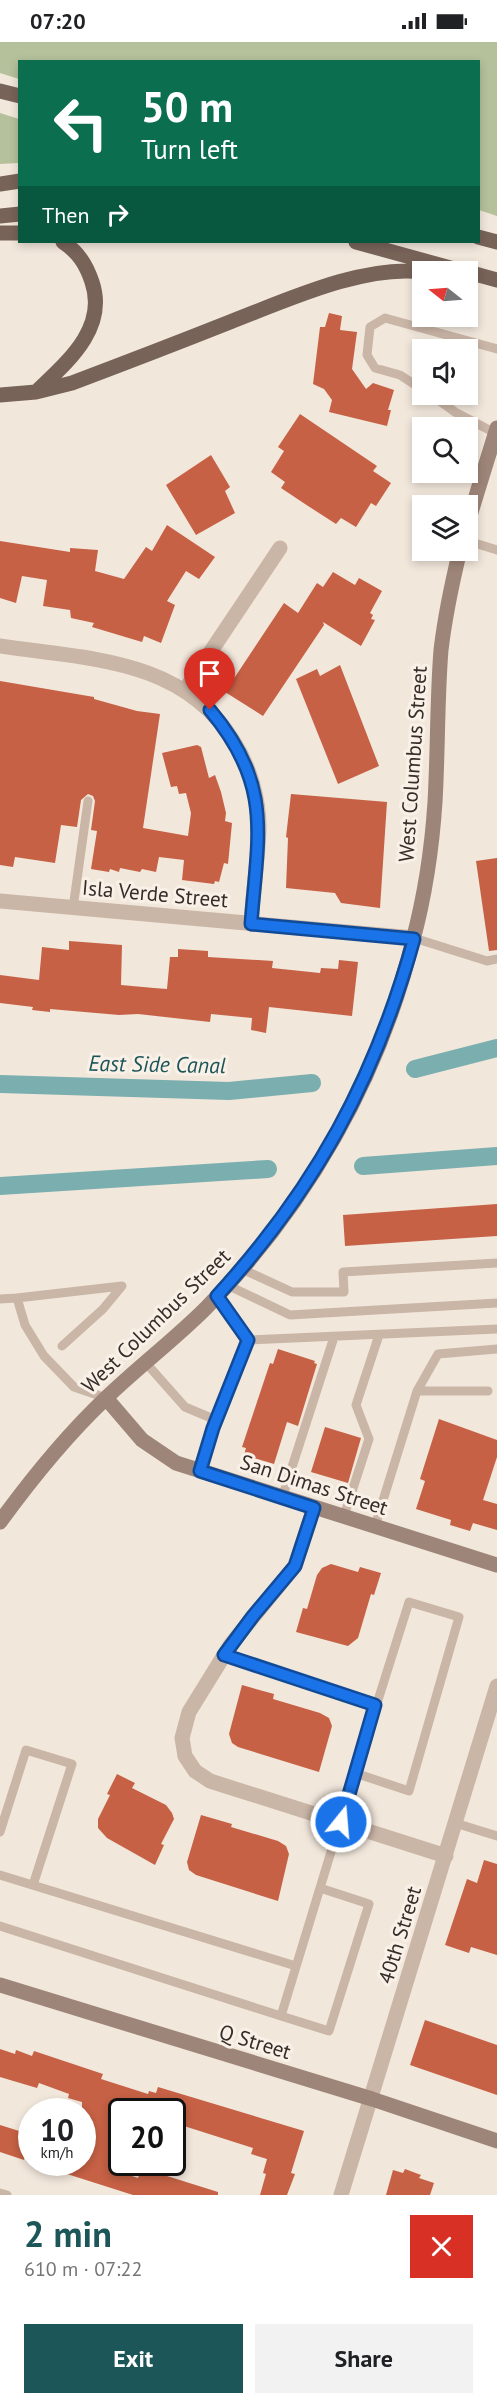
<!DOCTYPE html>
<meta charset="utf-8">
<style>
body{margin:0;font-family:"PT Sans",sans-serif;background:#f2f2f2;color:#202124;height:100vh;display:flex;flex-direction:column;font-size:22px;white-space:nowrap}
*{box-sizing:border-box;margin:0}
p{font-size:20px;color:#757577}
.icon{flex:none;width:33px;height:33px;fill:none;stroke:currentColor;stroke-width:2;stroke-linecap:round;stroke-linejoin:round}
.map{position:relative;height:2153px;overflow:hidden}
.side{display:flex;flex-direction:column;background:#fff;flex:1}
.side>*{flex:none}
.top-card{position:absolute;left:18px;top:18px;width:462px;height:183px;border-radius:0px;box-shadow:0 3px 9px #0003;background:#0b6e4f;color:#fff;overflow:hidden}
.needle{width:39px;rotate:287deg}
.fabs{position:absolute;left:412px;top:219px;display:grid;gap:12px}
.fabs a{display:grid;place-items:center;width:66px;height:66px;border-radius:0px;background:#fff;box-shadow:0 3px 9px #0003;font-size:30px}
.speed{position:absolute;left:18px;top:2056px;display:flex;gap:12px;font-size:30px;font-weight:700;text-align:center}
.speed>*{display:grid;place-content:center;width:78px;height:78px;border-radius:50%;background:#fff;box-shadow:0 3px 9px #0003;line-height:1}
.speed small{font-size:15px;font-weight:400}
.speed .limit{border:3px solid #111;border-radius:9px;background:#fff;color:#111}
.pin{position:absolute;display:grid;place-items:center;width:51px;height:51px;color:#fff;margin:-62px -26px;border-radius:50% 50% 50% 0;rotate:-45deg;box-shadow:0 0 6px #0007}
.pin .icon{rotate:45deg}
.me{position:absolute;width:66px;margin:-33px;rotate:17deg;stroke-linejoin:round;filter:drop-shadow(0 0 4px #0008)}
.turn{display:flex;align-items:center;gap:21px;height:126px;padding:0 24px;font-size:27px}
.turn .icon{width:78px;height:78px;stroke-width:2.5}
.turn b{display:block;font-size:42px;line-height:51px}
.then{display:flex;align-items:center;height:57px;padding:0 24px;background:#0003;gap:12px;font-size:22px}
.round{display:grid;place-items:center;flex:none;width:63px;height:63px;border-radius:0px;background:#f2f2f2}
.summary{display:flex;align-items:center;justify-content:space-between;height:102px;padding:0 24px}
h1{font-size:36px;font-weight:700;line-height:45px;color:#1d5658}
.button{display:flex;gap:12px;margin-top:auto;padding:12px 24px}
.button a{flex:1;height:69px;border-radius:0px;background:#1d5658;color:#fff;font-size:24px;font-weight:700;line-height:69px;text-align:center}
.button a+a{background:#f2f2f2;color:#202124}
.status{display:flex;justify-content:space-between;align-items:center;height:42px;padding:0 30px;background:#fff;direction:ltr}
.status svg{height:16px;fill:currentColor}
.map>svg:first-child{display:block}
.green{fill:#b5c19b}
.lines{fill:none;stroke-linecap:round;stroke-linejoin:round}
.canal{stroke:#7aaeaf;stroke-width:18}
.building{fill:#c66145}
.lane{stroke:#cab6a7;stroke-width:9}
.street{stroke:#cab6a7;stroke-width:15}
.secondary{stroke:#9e8579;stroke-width:15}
.primary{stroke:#786359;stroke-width:15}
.route-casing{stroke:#114b97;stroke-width:15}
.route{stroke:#1a73e8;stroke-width:10}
.labels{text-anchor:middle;stroke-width:6;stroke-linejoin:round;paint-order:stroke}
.street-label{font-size:21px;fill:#362c28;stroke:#f9f1e8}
.water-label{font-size:22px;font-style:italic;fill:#1d5658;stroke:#f9f1e8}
</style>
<div class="status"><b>07:20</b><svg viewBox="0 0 49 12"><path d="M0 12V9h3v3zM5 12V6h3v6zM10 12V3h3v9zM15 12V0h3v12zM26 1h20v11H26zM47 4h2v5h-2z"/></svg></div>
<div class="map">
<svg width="497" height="2153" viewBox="0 0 497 2153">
<rect width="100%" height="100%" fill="#f2e7db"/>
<path class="green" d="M0,0H497V174L479,168L478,20H20L19,37L0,31Z
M0,71L19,77V121L0,122Z"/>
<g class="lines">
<path class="canal" d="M415,1027L497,1006
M0,1042L229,1049L312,1041
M363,1124L497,1114
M0,1144L268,1127"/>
</g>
<path class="building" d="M329,271L342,274L340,288L357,290L352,327L366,347L373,341L394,348L388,368H391L387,384L329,370L332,358L324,347L313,342L320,285H325Z
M300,372L377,424L373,429L391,441L376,464L371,461L356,485L341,476L336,482L305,462L281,446L285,440L271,430L284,409L278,405Z
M211,413L230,445L225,449L235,471L196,493L166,443Z
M167,483L215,515L199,537L186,529L167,559L175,563L161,601L144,594L142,600L92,585L94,581L71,576L70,568L43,564L47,538L22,534L16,561L0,556V499L70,510V506L98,508L95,529L124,537L146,505L152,509Z
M333,530L355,543L359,536L382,549L370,571L373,573L371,577L375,578L361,604L323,580L324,583L263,674L225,650L284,561L298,571L317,541L323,545Z
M340,623L379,724L338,742L296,637L317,627L320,634Z
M0,639L94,655V657L137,669L160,672L143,786L188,794L191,771L186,751L179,752L177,744L171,745L162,711L197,703L201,705L209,736L215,733L221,750L226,771L225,779L232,781L228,822L224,821L219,840L215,839L214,842L182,838L184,818L159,815L156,830L142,827L140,830L120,826L119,830L110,827L109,830L91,827L97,789L91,788L95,759L93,754L88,752L81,758L77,785L61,783L55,821L15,815L13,825L0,823Z
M291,752L387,760L380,866L341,861L335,851L286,846L288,796L286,795Z
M497,816V908L489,909L476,819Z
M69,899L122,903L121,943L154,946L167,947L170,915H178V907L208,909V915L273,919L272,926L320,931L321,926L338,927L339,918L358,920L352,974L269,965L266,991L251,988L252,976L211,972L210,980L138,972L119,973L50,967V970L32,968L33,965L0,961V933L39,938L42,905L69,908Z
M497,1162V1194L345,1204L343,1173Z
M278,1307L315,1319L314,1321L317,1322L298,1384L287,1380L274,1422L244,1413L246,1406L242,1405L270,1321L273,1322Z
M439,1377L497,1398V1415L483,1458L497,1462V1488L473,1481L470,1489L450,1483L451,1478L416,1467L425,1439L420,1437Z
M325,1385L361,1396L348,1441L311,1430Z
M331,1522L358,1530L360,1525L381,1531L374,1553L371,1552L358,1596L348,1604L296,1590L303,1566L307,1567L317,1533L322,1526Z
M242,1643L274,1652L273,1657L320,1671L329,1676L332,1684L319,1730L238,1705L232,1701L229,1692Z
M117,1732L135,1741L132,1746L166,1763L172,1771L174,1777L161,1802L164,1803L155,1823L107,1796L98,1786V1777L110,1753L107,1752Z
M201,1773L232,1782L231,1785L278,1799L286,1804L289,1812L278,1859L196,1833L189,1828L187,1820Z
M484,1818L497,1822V1913L471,1905L469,1911L445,1903L467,1837L477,1841Z
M425,1978L497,2003V2053L410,2023Z
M0,2007L15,2012L16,2008L32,2014L34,2009L103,2032L101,2037L148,2052L149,2049L156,2051L158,2045L304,2089L291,2131L295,2132L287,2153H260L266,2132L263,2131L267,2117L251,2112L253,2106L184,2084L175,2109H172V2070H122V2097L118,2096L108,2126L138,2136L143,2121H171L167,2134L218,2150V2153H133L42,2124V2121H82V2060L68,2056L69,2052L39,2041L37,2046L0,2035Z
M0,2083L32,2093L24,2118L0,2110Z
M405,2127L421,2133L419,2136L434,2141L430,2153H386L393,2128L403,2131Z"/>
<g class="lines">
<path class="lane" d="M423,348L400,333L375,326L367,313L370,285L385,276L497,307
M430,352L455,370L495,391
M468,499L497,508
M73,866L88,759
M414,896L487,919L497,917
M242,1227L292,1250H344L343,1230L497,1221
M227,1243L290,1273L497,1261
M217,1254L248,1298
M17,1256L122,1244L103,1267L62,1304
M0,1257L17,1256L25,1283L44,1314L74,1345L106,1356
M146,1321L185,1365L216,1378
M417,1349H488
M200,1429L213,1387L248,1298L497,1287
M282,1456L334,1295
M344,1474L369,1397L356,1363L379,1293
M375,1484L417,1349L438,1312L497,1307
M409,1560L459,1575L409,1749L355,1731Z
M224,1613L375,1663
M455,1781L497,1794
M0,1790L26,1708L72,1722L33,1843
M0,1833L296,1924
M0,1884L281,1974L355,1731
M281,1974L329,1989L369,1862L320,1846
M0,2151L7,2153"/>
<path class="street" d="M0,604C87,617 183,616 234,700C250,725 259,756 259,786C258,818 253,850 251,882
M185,648L280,506
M0,859L414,896
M314,1466L295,1524L231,1602L189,1670L182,1696L185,1714L195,1729L210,1739L446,1814
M341,2153L497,1644"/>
<path class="secondary" d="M468,480L497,386
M106,1356L142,1398L176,1421L497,1523
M0,1480C32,1436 66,1394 106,1356C138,1325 174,1298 206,1266C306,1164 379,1037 413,898C425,853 432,806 435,760C438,709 437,658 441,608C445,574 452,541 460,508
M0,1943L372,2057L497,2099"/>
<path class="primary" d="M0,49L20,54
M0,142L20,139
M0,174L20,172
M0,191H20
M478,195L497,200
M356,200L465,230
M468,230L497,238
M36,350C66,321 108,287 92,240C86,222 78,210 63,200
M0,353L36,350L72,341C125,321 177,301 230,280C285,259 364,222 423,230"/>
</g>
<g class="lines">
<g class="route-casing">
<path id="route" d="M210,668C273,743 258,792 251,882L414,897C375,1037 316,1146 217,1254L248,1298L213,1386L200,1429L314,1466L295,1524L253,1574L224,1613L375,1663L341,1780"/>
</g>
<use href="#route" class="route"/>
</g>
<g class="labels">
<g class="street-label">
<text transform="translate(413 722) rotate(-86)" y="7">West Columbus Street</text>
<text transform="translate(155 852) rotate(5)" y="7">Isla Verde Street</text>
<text transform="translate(156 1279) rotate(-44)" y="7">West Columbus Street</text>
<text transform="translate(314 1443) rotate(18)" y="7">San Dimas Street</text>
<text transform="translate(400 1893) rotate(-73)" y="7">40th Street</text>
<text transform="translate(255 2000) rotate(17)" y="7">Q Street</text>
</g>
<g class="water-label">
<text transform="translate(157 1022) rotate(1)" y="8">East Side Canal</text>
</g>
</g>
</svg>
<div class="fabs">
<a><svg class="needle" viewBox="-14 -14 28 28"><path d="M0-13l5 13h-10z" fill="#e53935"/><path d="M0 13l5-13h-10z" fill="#757577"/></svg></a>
<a><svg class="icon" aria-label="sound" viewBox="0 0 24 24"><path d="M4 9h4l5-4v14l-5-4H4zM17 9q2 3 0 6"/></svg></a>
<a><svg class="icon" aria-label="search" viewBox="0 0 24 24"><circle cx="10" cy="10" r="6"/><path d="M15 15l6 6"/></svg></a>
<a><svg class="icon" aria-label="layers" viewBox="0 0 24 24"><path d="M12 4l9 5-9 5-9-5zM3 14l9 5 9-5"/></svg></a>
</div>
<div class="speed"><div>10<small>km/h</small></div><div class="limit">20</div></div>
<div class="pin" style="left:210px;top:668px;background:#d93025"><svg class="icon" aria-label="arrive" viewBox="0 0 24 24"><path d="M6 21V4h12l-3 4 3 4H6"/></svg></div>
<svg class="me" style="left:341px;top:1780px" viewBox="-20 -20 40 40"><circle r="17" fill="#1a73e8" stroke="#fff" stroke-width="3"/><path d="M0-11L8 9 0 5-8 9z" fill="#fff"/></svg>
<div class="top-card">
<div class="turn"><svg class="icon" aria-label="left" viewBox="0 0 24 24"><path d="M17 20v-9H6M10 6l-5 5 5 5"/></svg><div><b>50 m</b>Turn left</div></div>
<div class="then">Then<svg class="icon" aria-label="right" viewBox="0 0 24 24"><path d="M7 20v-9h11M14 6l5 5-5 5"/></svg></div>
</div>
</div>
<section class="side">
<div class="summary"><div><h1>2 min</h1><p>610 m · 07:22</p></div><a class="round" style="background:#d93025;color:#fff"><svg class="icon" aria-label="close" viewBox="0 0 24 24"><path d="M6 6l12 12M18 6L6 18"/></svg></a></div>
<div class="button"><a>Exit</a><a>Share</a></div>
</section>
